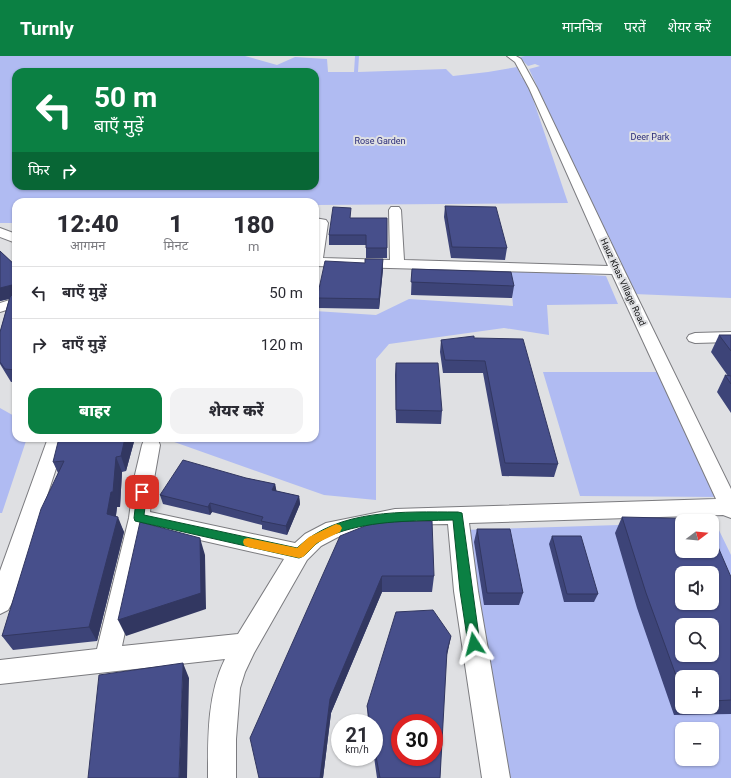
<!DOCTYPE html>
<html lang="hi">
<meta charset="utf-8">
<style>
body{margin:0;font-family:Roboto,"Noto Sans Devanagari",sans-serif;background:#f2f2f3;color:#2b2b33;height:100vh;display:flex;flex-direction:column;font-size:15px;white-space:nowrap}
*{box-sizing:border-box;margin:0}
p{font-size:13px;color:#7c7c81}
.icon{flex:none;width:22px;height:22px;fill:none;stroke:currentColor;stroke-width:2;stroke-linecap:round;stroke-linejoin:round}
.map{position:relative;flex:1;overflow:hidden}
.details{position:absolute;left:12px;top:142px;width:307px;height:244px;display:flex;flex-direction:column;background:#fff;border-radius:12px;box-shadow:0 1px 3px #0004}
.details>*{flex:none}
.banner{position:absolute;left:12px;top:12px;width:307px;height:122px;border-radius:12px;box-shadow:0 1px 3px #0004;background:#0b8043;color:#fff;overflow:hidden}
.needle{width:26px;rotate:74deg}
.tools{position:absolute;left:675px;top:458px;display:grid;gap:8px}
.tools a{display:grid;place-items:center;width:44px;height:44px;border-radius:8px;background:#fff;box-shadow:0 1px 3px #0004;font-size:20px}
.speed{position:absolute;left:331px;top:658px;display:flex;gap:8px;font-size:20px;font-weight:700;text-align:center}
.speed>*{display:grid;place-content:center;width:52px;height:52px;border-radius:50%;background:#fff;box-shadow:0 1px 3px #0004;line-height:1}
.speed small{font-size:10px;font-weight:400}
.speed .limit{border:6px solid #d22;background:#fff;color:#111}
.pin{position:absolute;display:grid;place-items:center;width:34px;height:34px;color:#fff;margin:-17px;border-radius:8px;box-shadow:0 2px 6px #0006}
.me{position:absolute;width:44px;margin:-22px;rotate:351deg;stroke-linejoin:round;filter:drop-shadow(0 0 3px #0008)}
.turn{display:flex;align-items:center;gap:14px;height:84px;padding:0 16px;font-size:18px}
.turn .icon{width:52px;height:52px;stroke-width:2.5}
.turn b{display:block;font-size:28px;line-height:34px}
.then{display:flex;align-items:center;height:38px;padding:0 16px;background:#0003;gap:8px;font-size:15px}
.eta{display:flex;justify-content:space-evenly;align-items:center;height:68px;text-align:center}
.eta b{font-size:24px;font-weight:800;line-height:28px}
.primary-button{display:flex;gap:8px;margin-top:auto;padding:8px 16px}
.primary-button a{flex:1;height:46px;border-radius:12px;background:#0b8043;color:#fff;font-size:16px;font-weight:800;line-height:46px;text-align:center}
.primary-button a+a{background:#f2f2f3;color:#2b2b33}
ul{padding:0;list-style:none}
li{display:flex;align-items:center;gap:12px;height:52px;padding:0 16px;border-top:1px solid #e1e1e2}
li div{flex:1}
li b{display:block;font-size:15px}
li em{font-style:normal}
header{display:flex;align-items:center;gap:24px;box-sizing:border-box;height:56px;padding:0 20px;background:#0b8043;color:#fff}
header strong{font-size:19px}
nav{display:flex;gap:22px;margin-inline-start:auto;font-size:14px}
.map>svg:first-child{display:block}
.green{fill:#b0bbf2;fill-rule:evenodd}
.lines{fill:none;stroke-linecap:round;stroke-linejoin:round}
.street-casing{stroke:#7b7b7f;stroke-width:2}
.street{fill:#fff;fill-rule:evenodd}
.wall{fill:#3d4478;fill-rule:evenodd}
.shaded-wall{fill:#323761}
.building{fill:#474f8b;stroke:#323761;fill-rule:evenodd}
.route{fill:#0b8043;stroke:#07532c}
.slow{fill:#f59e0b}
.labels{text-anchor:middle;stroke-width:4;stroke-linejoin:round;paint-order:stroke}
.far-park-label{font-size:9px;fill:#292a78;stroke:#dfe0e3}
.far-street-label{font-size:9px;fill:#101112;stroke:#dfe0e3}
</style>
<header>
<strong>Turnly</strong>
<nav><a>मानचित्र</a><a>परतें</a><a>शेयर करें</a></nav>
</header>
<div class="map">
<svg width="731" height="722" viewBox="0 0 731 722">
<rect width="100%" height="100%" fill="#dfe0e3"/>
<path class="green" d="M0,0H245L277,9L295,1L327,3L328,16H354L355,0H359L358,16L446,13L453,20L488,16L517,11L522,22H526L568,147L315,149V146H16V167H0ZM16,16H315V130H16Z
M525,0H731V242L634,238L529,13L540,10L535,8L528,10L519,1Z
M510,214L606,220L618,248L547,249L549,279L504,272L389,288L376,303V444L324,439L163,382H315V255L376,259L409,243L513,250Z
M543,316H659L721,441L580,440Z
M0,352L16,361V382H27L2,457H0Z
M712,466H715L731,499V722H510L462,474L682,467V495H712ZM682,517H712V547H682ZM682,569H712V599H682ZM682,621H712V651H682ZM682,673H712V703H682Z"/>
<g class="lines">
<g class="street-casing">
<path id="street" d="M507,0H516L521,3L537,32L624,214L731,433V462L723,459L469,467L478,535L510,722H482L454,535L448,468L395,469L338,481L321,490L307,504L254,597L245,616L240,632L236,683V722H208C208,682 207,639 225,603L0,628V604L97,593L129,462L134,423L142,389L144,384L151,382L158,384L160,389L154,423L150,456L295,487L305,478L326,467L395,453L716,443L612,218L315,210V162L326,164L328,167L323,202L390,204L389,154L391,151H399L401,154L404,204L608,210L529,32L515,6ZM147,472L284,503L238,578L122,590Z
M0,172L16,178V187L0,181Z
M16,242V251L0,256V247Z
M731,276V286L695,287L689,285L687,282L689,279L695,277Z
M48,382H66L12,547L8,554L0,558V515Z"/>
</g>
<use href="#street" class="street"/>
</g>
<path class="wall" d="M445,150L507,192L505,204L451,202L444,161Z
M351,162L387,192V202H366V189H329V179Z
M0,195L16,210V326H11L0,308V276L9,243L0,245Z
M365,207L383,213L379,253L318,252L317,242Z
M412,213L514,230L512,242L411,239Z
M719,279H731V357L717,336L725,319L728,320L711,296Z
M474,282L558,408L554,421L502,420L483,317H443L440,296L441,284Z
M396,307L442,355L441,368L396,367L395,319Z
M135,382L126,415L122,416L120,451H117L116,460L124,476L97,585L13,594L2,580L58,417L53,406Z
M246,422L275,428L276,435L299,440L300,448L287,479L262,473V469L212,456L210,459L163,448L160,439Z
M622,461L731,521V658L674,659L637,552L615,477ZM682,621H712V651H682Z
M477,473L523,537L519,549H484L474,486Z
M340,480L434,520L432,536H382L331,657L323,722H259Z
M552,480L598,538L594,546H564L549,488Z
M451,580L446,601L440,722H377L374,701V667H368L367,650Z"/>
<path class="shaded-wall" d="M383,203V213L379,253V243Z
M12,229L16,241L0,245V232Z
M125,382H135L126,415L121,400Z
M116,401L122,416L120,451H117L114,473L107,458Z
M275,428L277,437L272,434Z
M299,440L300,448L287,479L286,470Z
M210,447L212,456L210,459L208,451Z
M118,461L124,476L97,585L89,571Z
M200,482L205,499L206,553L126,580L118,564Z
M382,520V536L331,657L323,722H320L330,643Z
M451,580L448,595L444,610L447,595Z
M183,607L189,622L187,722H179Z"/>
<path class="building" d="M445,150L496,151L507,192L452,191Z
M333,151L351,152L350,162H387V192H366V179H329Z
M0,195L16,210V314L5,313L0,306V276L10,241L12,239V229L0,232Z
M365,203H383L379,243L317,242L325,205L365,207Z
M412,213L511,216L514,230L411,226Z
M719,279H731V295Z
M474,280V282L523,283L558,408L505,407L485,305L445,304L441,284Z
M396,307H438L442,355L396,354Z
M725,319L731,320V328Z
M59,382H125L121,400L116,401L113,436H111L107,458L118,461L89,571L2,580L41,453L64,405L53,406Z
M183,404L246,422L275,428L272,434L299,440L286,470L261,465L263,461L210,447L208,451L160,439Z
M622,461L706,463L707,465H682V495H712V477L731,521V644L712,645V621H682V636L646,537ZM682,517H712V547H682ZM682,569H712V599H682Z
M432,465L434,520H382L330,643L320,722H259L250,682L340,480L375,466Z
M140,466L200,482L201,537L118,564Z
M477,473H510L523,537H487Z
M552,480H581L598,538H567Z
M433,554L451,580L447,595L440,722H380L374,689V667H370L367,650L396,556ZM400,667H434V701H400Z
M183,607L179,722H88L99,619Z"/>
<path class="route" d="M142,432L146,433L147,436L144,459L297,492C339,452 404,456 458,456L462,457L480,588L478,592L474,594L470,592L468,588L460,535L453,464C415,465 374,464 337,477C330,479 321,484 316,488C310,493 306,500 299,502L135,465L134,462L137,436L139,433Z"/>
<path class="slow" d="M336,468L340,469L342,472L340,476L317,487L303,501L299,502L248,491L244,489L243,486L244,483L248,482L297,492L309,481Z"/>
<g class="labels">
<g class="far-park-label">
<text x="650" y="84">Deer Park</text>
<text x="380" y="88">Rose Garden</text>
</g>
<g class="far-street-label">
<text transform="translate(623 226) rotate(65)" y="3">Hauz Khas Village Road</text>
</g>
</g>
</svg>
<div class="tools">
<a><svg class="needle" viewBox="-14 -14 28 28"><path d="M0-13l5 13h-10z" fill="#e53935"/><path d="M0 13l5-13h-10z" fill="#7c7c81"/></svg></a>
<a><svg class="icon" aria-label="sound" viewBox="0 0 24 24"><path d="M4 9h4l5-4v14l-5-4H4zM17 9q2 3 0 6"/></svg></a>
<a><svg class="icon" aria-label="search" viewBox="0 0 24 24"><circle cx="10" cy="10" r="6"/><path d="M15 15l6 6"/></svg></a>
<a>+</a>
<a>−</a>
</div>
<div class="speed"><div>21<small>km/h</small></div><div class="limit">30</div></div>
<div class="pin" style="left:142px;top:436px;background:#d93025"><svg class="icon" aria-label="arrive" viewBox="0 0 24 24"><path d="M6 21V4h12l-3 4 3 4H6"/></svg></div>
<svg class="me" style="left:474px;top:588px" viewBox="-20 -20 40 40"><path d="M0-17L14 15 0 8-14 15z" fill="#0b8043" stroke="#fff" stroke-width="4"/></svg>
<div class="banner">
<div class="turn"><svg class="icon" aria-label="left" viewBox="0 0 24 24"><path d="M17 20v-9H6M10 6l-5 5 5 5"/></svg><div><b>50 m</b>बाएँ मुड़ें</div></div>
<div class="then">फिर<svg class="icon" aria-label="right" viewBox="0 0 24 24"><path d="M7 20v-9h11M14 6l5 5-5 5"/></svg></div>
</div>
<section class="details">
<div class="eta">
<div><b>12:40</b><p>आगमन</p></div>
<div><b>1</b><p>मिनट</p></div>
<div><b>180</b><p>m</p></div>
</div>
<ul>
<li><svg class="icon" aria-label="left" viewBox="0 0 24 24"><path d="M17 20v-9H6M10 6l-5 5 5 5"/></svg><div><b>बाएँ मुड़ें</b></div><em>50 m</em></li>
<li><svg class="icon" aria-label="right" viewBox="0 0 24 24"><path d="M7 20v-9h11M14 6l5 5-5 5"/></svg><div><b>दाएँ मुड़ें</b></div><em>120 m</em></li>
</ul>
<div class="primary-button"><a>बाहर</a><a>शेयर करें</a></div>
</section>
</div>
